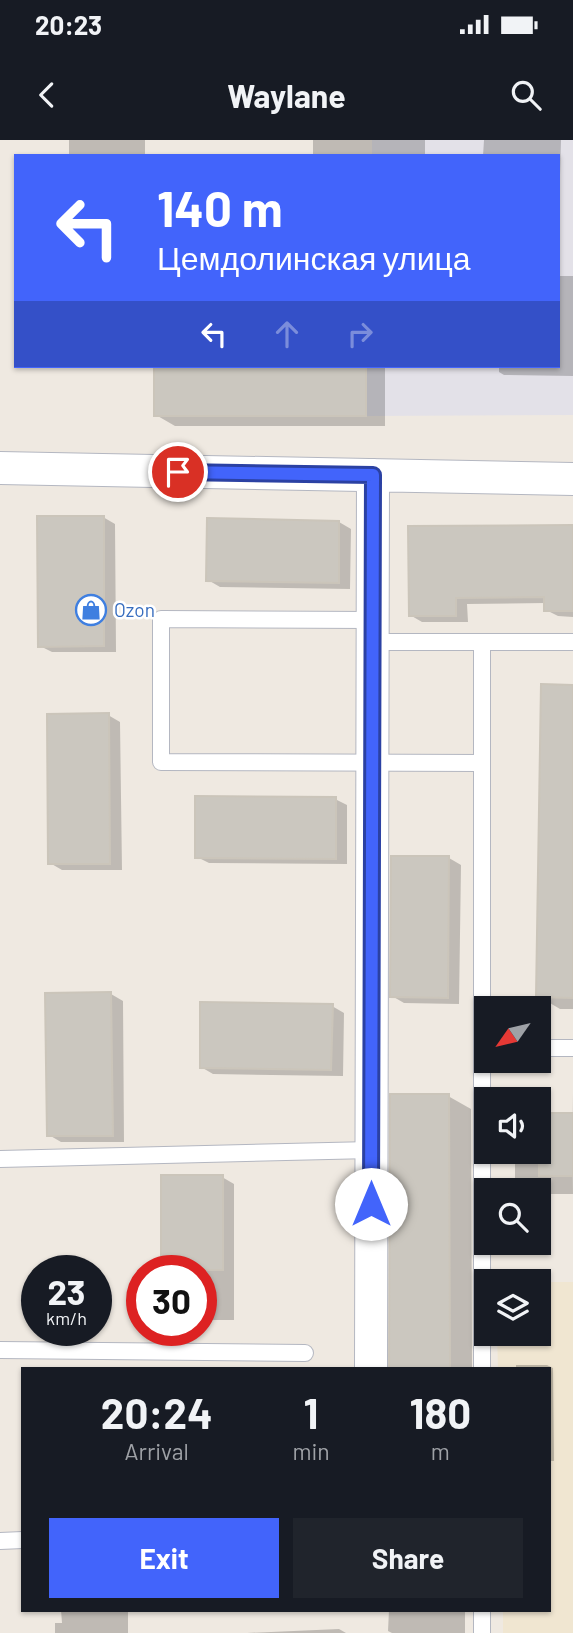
<!DOCTYPE html>
<meta charset="utf-8">
<style>
body{margin:0;font-family:Barlow,sans-serif;background:#20242c;color:#f1f3f6;height:100vh;display:flex;flex-direction:column;font-size:26px;white-space:nowrap}
*{box-sizing:border-box;margin:0}
p{font-size:23px;color:#9ea1a6}
.icon{flex:none;width:38px;height:38px;fill:none;stroke:currentColor;stroke-width:2;stroke-linecap:round;stroke-linejoin:round}
.map{position:relative;flex:1;overflow:hidden}
.panel{position:absolute;left:21px;top:1227px;width:530px;height:245px;display:flex;flex-direction:column;background:#171b24;border-radius:0px;box-shadow:0 2px 5px #0004}
.panel>*{flex:none}
.hud{position:absolute;left:14px;top:14px;width:546px;height:214px;border-radius:0px;box-shadow:0 2px 5px #0004;background:#4264fb;color:#fff;overflow:hidden}
.needle{width:46px;rotate:236deg}
.tools{position:absolute;left:474px;top:856px;display:grid;gap:14px}
.tools a{display:grid;place-items:center;width:77px;height:77px;border-radius:0px;background:#171b24;box-shadow:0 2px 5px #0004;font-size:35px}
.speed{position:absolute;left:21px;top:1115px;display:flex;gap:14px;font-size:35px;font-weight:700;text-align:center}
.speed>*{display:grid;place-content:center;width:91px;height:91px;border-radius:50%;background:#171b24;box-shadow:0 2px 5px #0004;line-height:1}
.speed small{font-size:18px;font-weight:400}
.speed .limit{border:10px solid #d22;background:#fff;color:#111}
.pin{position:absolute;display:grid;place-items:center;width:60px;height:60px;color:#fff;margin:-30px;border:4px solid #fff;border-radius:50%;box-shadow:0 2px 7px #0007}
.me{position:absolute;width:77px;margin:-38px;rotate:0deg;stroke-linejoin:round;filter:drop-shadow(0 0 5px #0008)}
.turn{display:flex;align-items:center;gap:24px;height:147px;padding:0 28px;font-size:32px}
.turn .icon{width:91px;height:91px;stroke-width:2.5}
.turn b{display:block;font-size:49px;line-height:60px}
.lanes{display:flex;align-items:center;height:66px;padding:0 28px;background:#0003;justify-content:center;gap:35px;direction:ltr}
.lanes .off{opacity:.35}
.eta{display:flex;justify-content:space-evenly;align-items:center;height:119px;text-align:center}
.eta b{font-size:42px;font-weight:700;line-height:49px}
.primary-button{display:flex;gap:14px;margin-top:auto;padding:14px 28px}
.primary-button a{flex:1;height:80px;border-radius:0px;background:#4264fb;color:#fff;font-size:28px;font-weight:700;line-height:80px;text-align:center}
.primary-button a+a{background:#20242c;color:#f1f3f6}
.status{display:flex;justify-content:space-between;align-items:center;height:49px;padding:0 35px;background:#171b24;direction:ltr}
.status svg{height:19px;fill:currentColor}
header{display:flex;justify-content:space-between;align-items:center;height:91px;padding:0 28px;background:#171b24;font-size:32px;font-weight:700}
.map>svg:first-child{display:block}
.industrial{fill:#e3e1e8}
.education{fill:#f0e6d1}
.shadow{fill:#0003}
.building{fill:#cbc7bf;stroke:#cbc5ba;stroke-width:2}
.lines{fill:none;stroke-linecap:round;stroke-linejoin:round}
.service-casing{stroke:#b4b7c1;stroke-width:18}
.minor-casing{stroke:#b4b7c1;stroke-width:34}
.service{stroke:#fff;stroke-width:16}
.minor{stroke:#fff;stroke-width:32}
.route-casing{stroke:#2b41a3;stroke-width:18}
.route{stroke:#4264fb;stroke-width:12}
.labels{text-anchor:middle;stroke-width:5;stroke-linejoin:round;paint-order:stroke}
.shop-label{font-size:19px;fill:#366cbe;stroke:#fff;text-anchor:start}
</style>
<div class="status"><b>20:23</b><svg viewBox="0 0 49 12"><path d="M0 12V9h3v3zM5 12V6h3v6zM10 12V3h3v9zM15 12V0h3v12zM26 1h20v11H26zM47 4h2v5h-2z"/></svg></div>
<header><svg class="icon" aria-label="back" viewBox="0 0 24 24"><path d="M15 5l-7 7 7 7"/></svg>Waylane<svg class="icon" aria-label="search" viewBox="0 0 24 24"><circle cx="10" cy="10" r="6"/><path d="M15 15l6 6"/></svg></header>
<div class="map">
<svg width="573" height="1493" viewBox="0 0 573 1493">
<rect width="100%" height="100%" fill="#efe9e1"/>
<path class="industrial" d="M372,0H573V275L366,276V226H558V16H372Z"/>
<path class="education" d="M539,1142H573V1493H503V1470H550V1228H498L497,1194H539Z"/>
<path class="shadow" d="M69,0H145V16H69Z
M313,0H425V16H313Z
M484,0H561L560,35L558,16H483Z
M558,136H573V236L504,235L499,232V226H558Z
M156,226H385V286H175L156,275Z
M103,377L115,384L116,512H52L40,506Z
M339,382L351,389L350,449L220,447L208,440Z
M573,387V477L558,476L546,470V463L467,464L468,482H422L410,475Z
M573,547V869H560L538,856Z
M108,575L120,582L122,730H62L50,723Z
M335,659L347,665V724L209,723L197,717Z
M449,718L461,725L459,864L404,863L392,856Z
M111,854L123,861L124,1002H61L49,995Z
M332,866L344,873L343,936L213,934L201,927Z
M572,952L573,1054H539V1050H520L515,1047V1012H539V975L572,974Z
M392,956H448L471,969L472,1228H391Z
M163,1037H222L234,1044V1180H201V1130H163Z
M516,1225H547L553,1228L554,1321H550V1228H516Z
M61,1470H128V1493H55V1483H62Z
M389,1470H465V1493H392L388,1491Z
M339,1489L346,1493H247Z"/>
<path class="building" d="M154,226H366V276H154Z
M37,376H104V506L38,507Z
M207,378L339,381V443L206,441Z
M573,385V471H544V457L456,458V476H409L408,386Z
M541,544L573,545V858L536,857Z
M109,573L110,724H48L47,574Z
M195,656L336,657V719L195,718Z
M391,716H449L448,858L390,857Z
M111,852L113,996H47L45,853Z
M200,862L333,864L331,930L200,928Z
M390,954H449L450,1228H389Z
M539,973H573V1036H539Z
M161,1035H223V1130H161Z"/>
<g class="lines">
<g class="service-casing">
<path id="service" d="M372,480L161,479V622L482,623
M372,502H573
M539,908H573
M0,1019L371,1010
M0,1210L305,1213
M482,1228V502
M0,1401L23,1400
M482,1470V1493"/>
</g>
<g class="minor-casing">
<path id="minor" d="M0,328L573,339
M371,1228L373,335"/>
</g>
<use href="#service" class="service"/>
<use href="#minor" class="minor"/>
</g>
<g class="lines">
<g class="route-casing">
<path id="route" d="M178,332L373,335L371,1064"/>
</g>
<use href="#route" class="route"/>
</g>
<defs>
<g id="shop-ring" transform="scale(1.575)"><circle r="9.5" fill="#fff" stroke="#3f7fe0" stroke-width="1.5"/><path d="M-5-2.5h2.3a2.7 3.5 0 0 1 5.4 0H5L5.5 6h-11ZM-1.5-2.5h3a1.5 2.3 0 0 0-3 0Z" fill="#3f7fe0"/></g>
</defs>
<g fill-rule="evenodd">
<use href="#shop-ring" x="91" y="470"/>
</g>
<g class="labels">
<g class="shop-label">
<text x="114" y="477">Ozon</text>
</g>
</g>
</svg>
<div class="tools">
<a><svg class="needle" viewBox="-14 -14 28 28"><path d="M0-13l5 13h-10z" fill="#e53935"/><path d="M0 13l5-13h-10z" fill="#9ea1a6"/></svg></a>
<a><svg class="icon" aria-label="sound" viewBox="0 0 24 24"><path d="M4 9h4l5-4v14l-5-4H4zM17 9q2 3 0 6"/></svg></a>
<a><svg class="icon" aria-label="search" viewBox="0 0 24 24"><circle cx="10" cy="10" r="6"/><path d="M15 15l6 6"/></svg></a>
<a><svg class="icon" aria-label="layers" viewBox="0 0 24 24"><path d="M12 4l9 5-9 5-9-5zM3 14l9 5 9-5"/></svg></a>
</div>
<div class="speed"><div>23<small>km/h</small></div><div class="limit">30</div></div>
<div class="pin" style="left:178px;top:332px;background:#d93025"><svg class="icon" aria-label="arrive" viewBox="0 0 24 24"><path d="M6 21V4h12l-3 4 3 4H6"/></svg></div>
<svg class="me" style="left:371px;top:1064px" viewBox="-20 -20 40 40"><circle r="19" fill="#fff"/><path d="M0-13L10 11 0 6-10 11z" fill="#4264fb"/></svg>
<div class="hud">
<div class="turn"><svg class="icon" aria-label="left" viewBox="0 0 24 24"><path d="M17 20v-9H6M10 6l-5 5 5 5"/></svg><div><b>140 m</b>Цемдолинская улица</div></div>
<div class="lanes"><svg class="icon" aria-label="left" viewBox="0 0 24 24"><path d="M17 20v-9H6M10 6l-5 5 5 5"/></svg><svg class="icon off" aria-label="ahead" viewBox="0 0 24 24"><path d="M12 20V5M6 11l6-6 6 6"/></svg><svg class="icon off" aria-label="right" viewBox="0 0 24 24"><path d="M7 20v-9h11M14 6l5 5-5 5"/></svg></div>
</div>
<section class="panel">
<div class="eta">
<div><b>20:24</b><p>Arrival</p></div>
<div><b>1</b><p>min</p></div>
<div><b>180</b><p>m</p></div>
</div>
<div class="primary-button"><a>Exit</a><a>Share</a></div>
</section>
</div>
